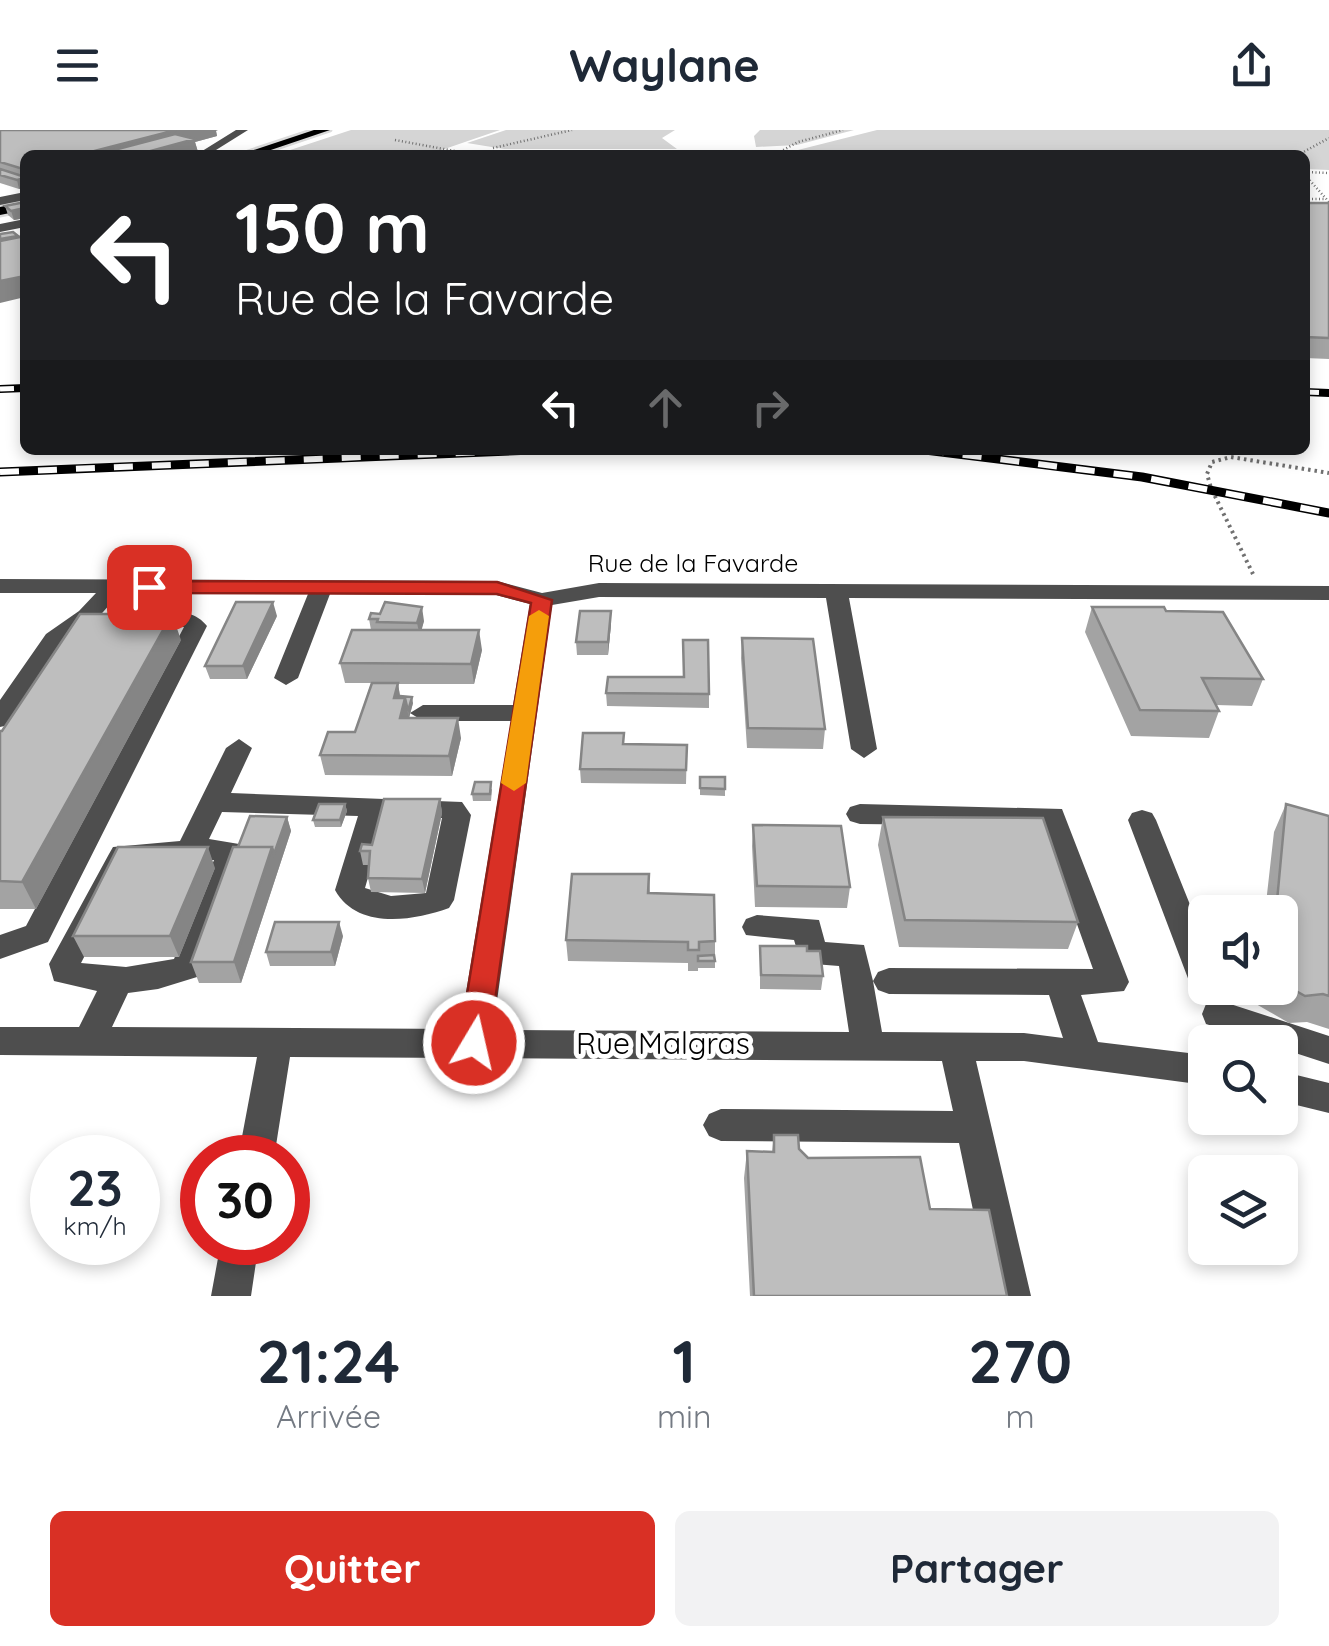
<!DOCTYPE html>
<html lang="fr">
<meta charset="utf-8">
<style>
body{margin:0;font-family:Quicksand,sans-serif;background:#f2f2f3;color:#1f2937;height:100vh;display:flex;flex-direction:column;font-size:38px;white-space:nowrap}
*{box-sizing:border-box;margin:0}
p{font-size:32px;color:#747a83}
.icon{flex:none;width:55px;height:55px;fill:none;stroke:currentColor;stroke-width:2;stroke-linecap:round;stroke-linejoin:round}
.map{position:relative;height:1166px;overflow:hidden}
.side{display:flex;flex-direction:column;background:#fff;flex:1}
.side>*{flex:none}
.top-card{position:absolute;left:20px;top:20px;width:1290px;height:305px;border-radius:15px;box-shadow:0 5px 15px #0003;background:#202124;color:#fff;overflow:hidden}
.controls{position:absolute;left:1188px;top:765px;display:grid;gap:20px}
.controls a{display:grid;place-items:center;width:110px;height:110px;border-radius:15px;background:#fff;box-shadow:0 5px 15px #0003;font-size:50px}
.speed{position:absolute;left:30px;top:1005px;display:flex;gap:20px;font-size:50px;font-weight:700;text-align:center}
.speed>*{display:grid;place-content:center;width:130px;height:130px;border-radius:50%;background:#fff;box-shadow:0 5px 15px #0003;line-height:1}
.speed small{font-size:25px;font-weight:400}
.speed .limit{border:15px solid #d22;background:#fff;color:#111}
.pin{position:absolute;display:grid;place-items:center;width:85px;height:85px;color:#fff;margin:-42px;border-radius:20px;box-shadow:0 5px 15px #0006}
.me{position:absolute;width:110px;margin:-55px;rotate:9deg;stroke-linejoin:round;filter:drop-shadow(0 0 8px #0008)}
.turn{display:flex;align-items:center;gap:35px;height:210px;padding:0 50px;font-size:45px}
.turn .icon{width:130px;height:130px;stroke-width:2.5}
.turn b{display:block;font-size:70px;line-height:85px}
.lanes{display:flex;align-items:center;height:95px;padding:0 50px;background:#0003;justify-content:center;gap:50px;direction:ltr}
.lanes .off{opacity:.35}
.eta{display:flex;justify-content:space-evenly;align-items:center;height:170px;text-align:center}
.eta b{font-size:60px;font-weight:700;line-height:70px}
.button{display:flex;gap:20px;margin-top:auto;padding:20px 50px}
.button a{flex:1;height:115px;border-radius:15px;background:#d93025;color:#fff;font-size:40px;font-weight:700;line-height:115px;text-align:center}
.button a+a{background:#f2f2f3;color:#1f2937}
header{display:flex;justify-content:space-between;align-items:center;height:130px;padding:0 50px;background:#fff;font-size:45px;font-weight:700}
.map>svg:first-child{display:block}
.green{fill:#d5d5d5}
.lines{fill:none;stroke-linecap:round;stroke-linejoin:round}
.major-casing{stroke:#dbdbdb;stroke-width:5}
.path-far1{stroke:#707070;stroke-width:2.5;stroke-dasharray:1 2.5;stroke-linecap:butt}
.path{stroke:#707070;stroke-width:4;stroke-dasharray:2.5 4;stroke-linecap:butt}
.minor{fill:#4e4e4e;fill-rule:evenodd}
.major{fill:#000;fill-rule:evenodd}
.rail-far1-casing{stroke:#000;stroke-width:8}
.rail-casing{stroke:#000;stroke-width:9}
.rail-far1{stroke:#fff;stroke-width:5;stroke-dasharray:14;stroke-linecap:butt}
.rail{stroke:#fff;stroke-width:6;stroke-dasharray:19;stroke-linecap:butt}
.wall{fill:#a3a3a3}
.shaded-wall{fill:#858585}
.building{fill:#bebebe;stroke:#858585;stroke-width:2.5}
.route{fill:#d93025;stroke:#8d1f18;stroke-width:2.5}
.slow{fill:#f59e0b}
.labels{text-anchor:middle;stroke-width:10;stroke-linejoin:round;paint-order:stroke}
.street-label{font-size:25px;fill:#000;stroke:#fff}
.near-street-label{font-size:30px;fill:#000;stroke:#fff}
</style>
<header><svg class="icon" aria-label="menu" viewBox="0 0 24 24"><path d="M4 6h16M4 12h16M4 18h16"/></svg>Waylane<svg class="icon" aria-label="share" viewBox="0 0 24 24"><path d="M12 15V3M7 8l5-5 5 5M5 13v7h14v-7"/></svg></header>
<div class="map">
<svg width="1329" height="1166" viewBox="0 0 1329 1166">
<rect width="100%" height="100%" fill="#fff"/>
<path class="green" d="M351,0H500L427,25H275Z
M506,0H675L662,8L677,19H504L467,13Z
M760,0H854L797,15L756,17L754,6Z
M877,0H1329V40L1305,39V25L786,23Z"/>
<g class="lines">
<g class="major-casing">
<path id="major" d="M314,0H330L256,25H239Z
M25,72V80L0,85V77Z"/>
</g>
<path class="path-far1" d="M395,10L460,22L717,25
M493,18L572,0
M774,25L798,12L843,0
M1298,25L1329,8
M1305,42L1329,43
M1305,45L1329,72
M1305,69H1326"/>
<path class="path" d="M1253,444L1211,358L1207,344L1212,332L1231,327L1329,343"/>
<path class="minor" d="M236,0H248L208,25L199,23Z
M25,62V70L0,75V67Z
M25,89V97L0,102V94Z
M0,449L497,451L542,463L599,453L1329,456V470L849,468L877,619L864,628L851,619L826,468L599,467L552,475L493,900L849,902L839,836L801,833L794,810L746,805L742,797L746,789L757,785L819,790L825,812L864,815L873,851L878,842L889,838L1093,839L1042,696L860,694L850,691L846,684L850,677L860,674L1062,679L1129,852L1124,861L1081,865L1098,912L1205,925V955L1024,931H976L1031,1166H991L959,1013L721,1011L709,1006L703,995L709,984L721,979L953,981L942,931L290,927L274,1028H238L257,927L0,925V897H79L97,861L54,851L49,834L109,724L113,717L180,711L226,618L239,609L252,618L231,663L462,672L471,685L454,770L449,778C413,791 357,800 335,760L358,686L222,682L209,709L239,714L243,728L202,838L197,847L158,859L128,863L112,897L460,899L511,591H423L410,583L423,575H513L530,474L496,465L330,464L298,548L286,555L274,548L308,464L120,463L95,491L62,514L9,595L0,597V570L46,504L79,481L96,463H0ZM385,687L442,688L426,763L391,766L365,758ZM214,730L174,829L126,837L81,833L132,734ZM873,851L878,860L889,864L1049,865L1063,908L1024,903L882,902Z
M141,481C165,482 192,476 207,496L48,812L0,829V805L26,796L184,497L133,493L130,488Z
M1142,680L1152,683L1156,690L1205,812V858L1216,860L1205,864L1194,860L1189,851L1128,690L1132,683Z
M1218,870L1329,906V934L1280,918V912H1263L1206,894L1202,884L1206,874Z
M1280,941L1329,953V983L1280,971Z
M221,1112H259L251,1166H211Z"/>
<use href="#major" class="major"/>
<g class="rail-far1-casing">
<path id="rail-far1" d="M0,259L25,258
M1305,262L1329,263"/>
</g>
<g class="rail-casing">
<path id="rail" d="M925,320L1142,347L1329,383
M0,342L533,320"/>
</g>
<use href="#rail-far1" class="rail-far1"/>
<use href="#rail" class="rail"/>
</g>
<path class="wall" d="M0,0L216,1L217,6L195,12L198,22L185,25H25V57L19,59L0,53Z
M25,72V88L14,90L8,85L5,76Z
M1305,73H1329V229L1305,228Z
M1092,477L1166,481L1263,549L1252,576L1216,575L1219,581L1209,608L1131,606L1085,502Z
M277,486L247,549H210L205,536Z
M369,489L424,491L421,500L482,520L474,554H398L400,566L413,573L409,588L461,608L452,646L325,645L320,625L355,602L371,553H345L340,533L371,500Z
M611,494L608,525H577L576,512Z
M742,508L825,599L823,619L747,618L741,528Z
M181,510L36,779H0V601Z
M683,547L709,564V578L607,576L606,563Z
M624,614L687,615L686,654L581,653L580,639Z
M700,647H725V666L700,665Z
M492,659L491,671H473L472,664Z
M440,669L442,683L425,763L371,762L368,748L369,735H363L360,721Z
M345,674L347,681L341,697H315L313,690Z
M1286,674L1329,686V899L1307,892L1289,893L1256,874L1258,858H1280V782H1265L1274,702Z
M287,687L291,701L241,853H199L191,832L238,717Z
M883,687L1078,792L1068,819L899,817L878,715Z
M753,695L850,757L847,778L755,777L752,716Z
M215,738L179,827H84L73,806Z
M649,744L650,763L715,811V838H698V836V841H688V833L568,831L566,810Z
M343,806L335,836H270L266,822Z
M760,816L807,821L823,846L821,860L760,859Z
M774,1005L799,1019L808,1028L930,1079L1007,1166H750L744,1048L747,1021L772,1022Z"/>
<path class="shaded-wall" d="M176,0H218L216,1L217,6L195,12L198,22L185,25H79Z
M25,48V57L19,59L17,50Z
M25,78V88L14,90L11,81Z
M25,146V167L0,173V151Z
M273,472L277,486L247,549L243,536Z
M422,477L424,491L420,506L417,493Z
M611,481V494L608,525V512Z
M172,484L181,510L36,779L22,752Z
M479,500L482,520L474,554L471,534Z
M398,553L401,573L394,568Z
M412,567L413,573L409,588L408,581Z
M405,568L409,588H400Z
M458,588L461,608L452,646L449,626Z
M440,669L442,683L425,763L422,749Z
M345,674L347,681L341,697L340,690Z
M287,687L291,701L241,853L234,832L272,717Z
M208,717L215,738L179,827L170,806Z
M339,792L343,806L335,836L331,822Z"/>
<path class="building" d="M0,0H176L79,25H25V39H23L0,32Z
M175,4L195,9L136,25H95Z
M0,39L25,47V48L17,50L0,45Z
M25,72V78L11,81L5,76Z
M1305,73H1329V208L1305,207Z
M13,102L18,106L0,109V104Z
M25,106V146L0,151V111Z
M236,472H273L243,536H205Z
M385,472L422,477L417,493L377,492L378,489H369L371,483L380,484Z
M1092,477H1164L1166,481L1223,482L1263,549L1202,548L1219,581L1140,580Z
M580,481H611L608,512H576Z
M80,484H172L22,752L0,751V601H2Z
M352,500H479L471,534L340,533Z
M742,508L813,509L825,599L748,598Z
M683,510H708L709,564L606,563L608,547H684Z
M372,553H398L394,568H405L400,588H458L449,626L320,625L328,602H355Z
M400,566L412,567L408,581L405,568H400Z
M583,603H624L623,614L687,615L686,640L580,639Z
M700,647H725V659L700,658Z
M475,652H491L490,664H472Z
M384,669H440L422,749L368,748L370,721H360L362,714L372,715Z
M319,674H345L340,690H313Z
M1286,674L1329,686V866L1323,864L1305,866L1280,852V782H1276Z
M250,686L287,687L274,724L272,717H238Z
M883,687L1043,688L1078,792L905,790Z
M753,695L841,696L850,757L757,756Z
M118,717H208L170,806H73Z
M233,717H272L234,832H191Z
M572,744H649L648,763L714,765L715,811L699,812V820H688V812L566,810Z
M275,792H339L331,822H266Z
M760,816H807V821H820L823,846L761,845Z
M714,825L715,831H698V826Z
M774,1005H798L799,1019L808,1028L920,1027L930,1079L989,1080L1007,1166H754L747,1021L774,1022Z"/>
<path class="route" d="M497,452L552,470L489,913L485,922L474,926L463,922L459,913L531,473L497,464L149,463L139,457L149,451Z"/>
<path class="slow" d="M539,480L549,486L526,653L514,661L501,653L529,486Z"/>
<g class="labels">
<g class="street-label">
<text x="693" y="442">Rue de la Favarde</text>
</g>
<g class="near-street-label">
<text x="663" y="924">Rue Malgras</text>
</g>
</g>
</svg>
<div class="controls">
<a><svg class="icon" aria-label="sound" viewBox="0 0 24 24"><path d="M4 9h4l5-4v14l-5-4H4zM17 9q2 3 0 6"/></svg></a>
<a><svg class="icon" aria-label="search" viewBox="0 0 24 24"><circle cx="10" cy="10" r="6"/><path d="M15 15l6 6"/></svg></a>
<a><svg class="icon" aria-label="layers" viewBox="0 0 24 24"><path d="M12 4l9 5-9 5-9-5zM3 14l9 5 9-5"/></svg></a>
</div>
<div class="speed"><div>23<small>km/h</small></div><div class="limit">30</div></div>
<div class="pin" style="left:149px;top:457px;background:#d93025"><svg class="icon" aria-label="arrive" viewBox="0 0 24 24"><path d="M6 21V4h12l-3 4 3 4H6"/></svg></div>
<svg class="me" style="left:474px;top:913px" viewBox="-20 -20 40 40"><circle r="17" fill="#d93025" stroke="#fff" stroke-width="3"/><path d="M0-11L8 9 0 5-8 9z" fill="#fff"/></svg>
<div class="top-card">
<div class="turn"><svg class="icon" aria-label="left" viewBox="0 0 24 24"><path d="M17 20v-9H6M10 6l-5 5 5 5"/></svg><div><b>150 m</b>Rue de la Favarde</div></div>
<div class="lanes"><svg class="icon" aria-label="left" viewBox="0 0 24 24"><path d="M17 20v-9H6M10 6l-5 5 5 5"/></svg><svg class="icon off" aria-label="ahead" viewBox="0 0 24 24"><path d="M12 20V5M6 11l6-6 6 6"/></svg><svg class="icon off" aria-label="right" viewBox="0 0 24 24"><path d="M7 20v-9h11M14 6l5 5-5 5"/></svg></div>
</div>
</div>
<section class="side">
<div class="eta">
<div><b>21:24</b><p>Arrivée</p></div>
<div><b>1</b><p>min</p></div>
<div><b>270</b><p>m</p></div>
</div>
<div class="button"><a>Quitter</a><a>Partager</a></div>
</section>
